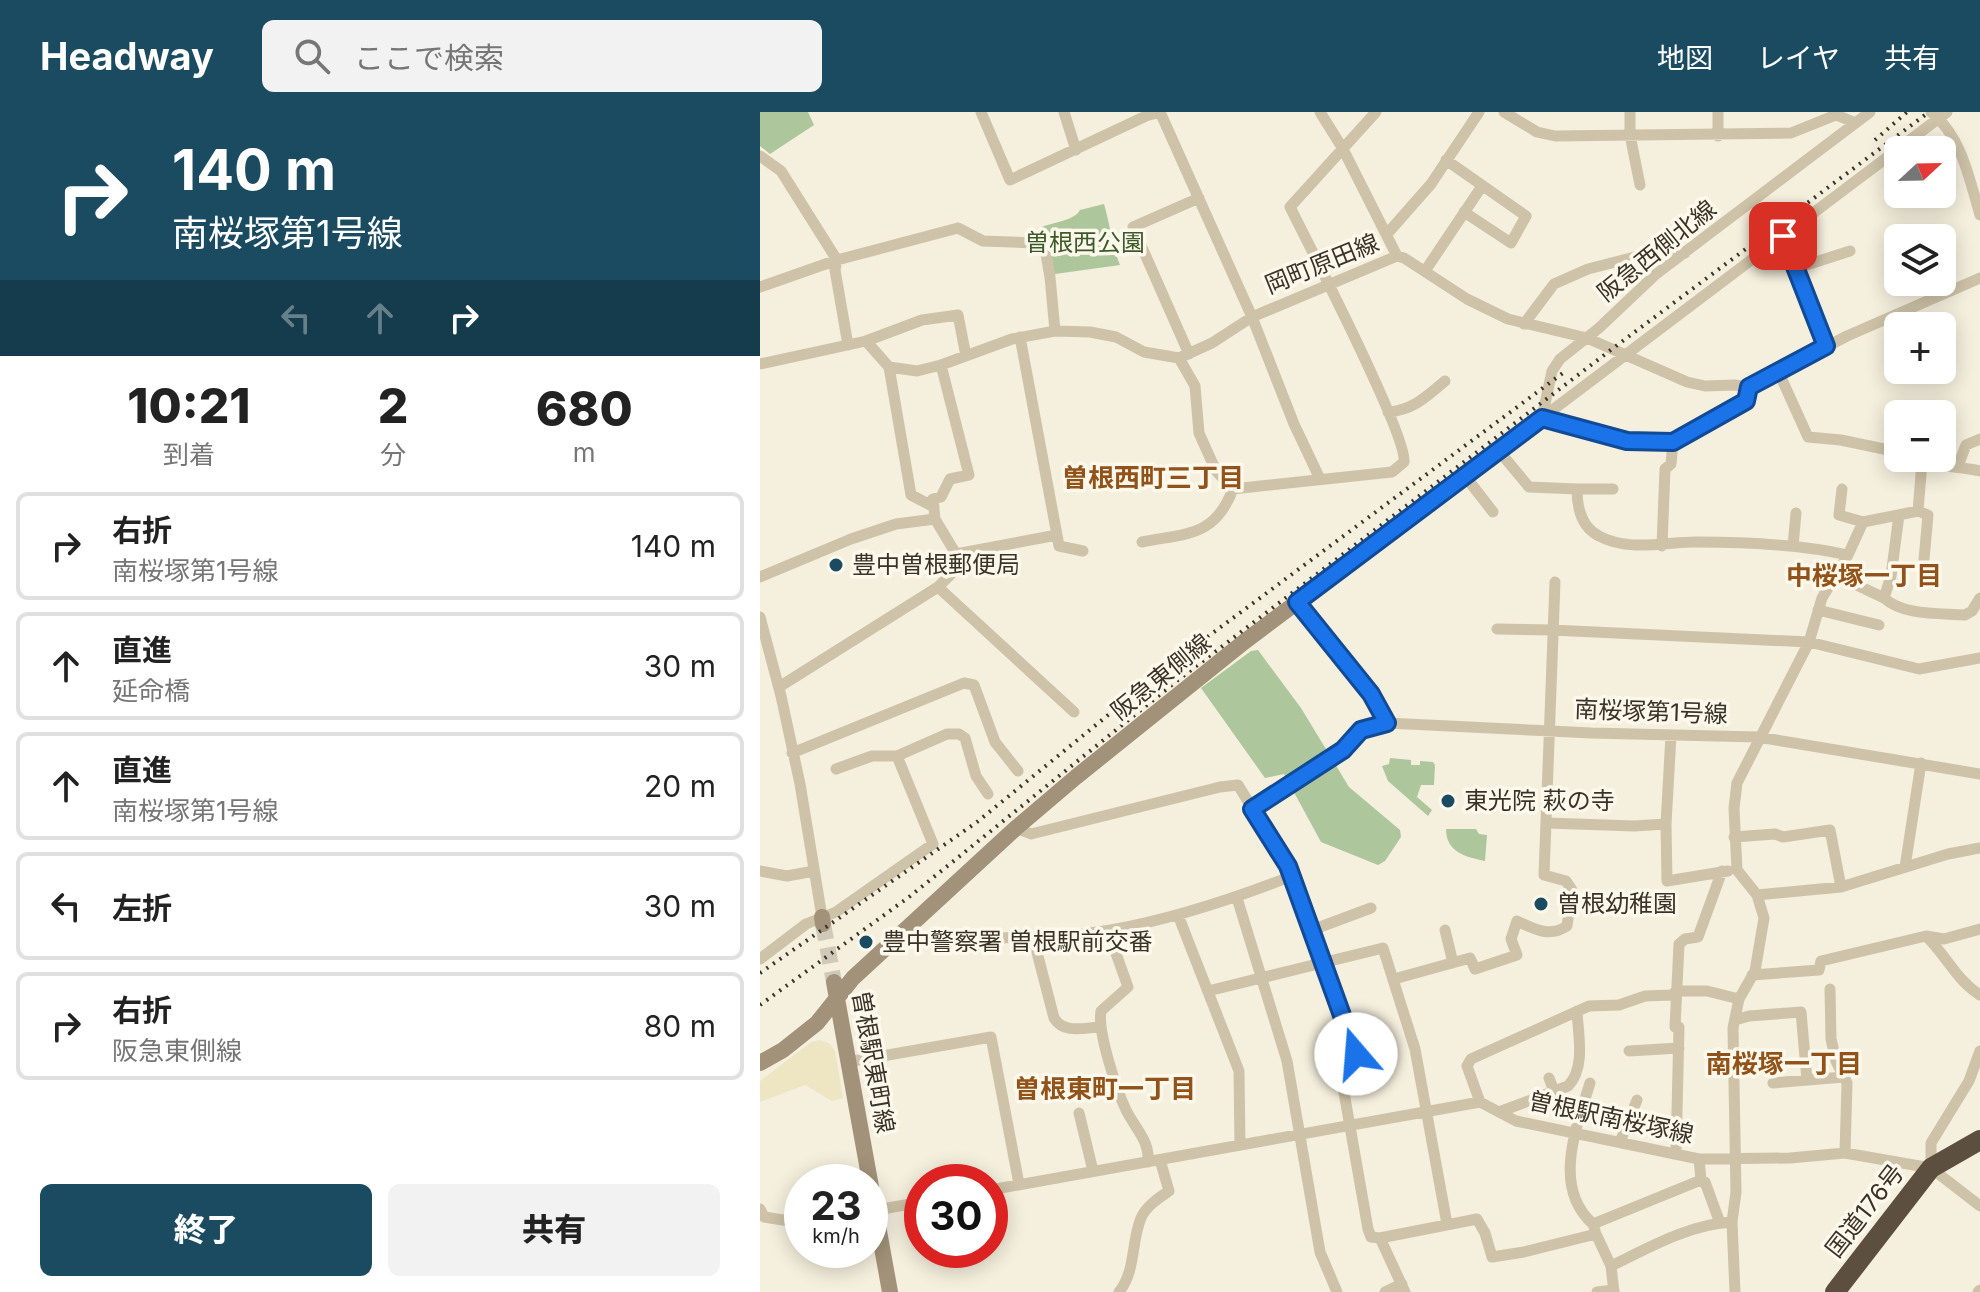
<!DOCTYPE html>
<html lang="ja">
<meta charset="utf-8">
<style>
body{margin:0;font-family:Inter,"Noto Sans JP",sans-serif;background:#f2f2f2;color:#222;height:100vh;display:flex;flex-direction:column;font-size:30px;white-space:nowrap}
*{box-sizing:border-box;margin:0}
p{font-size:26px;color:#767676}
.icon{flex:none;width:44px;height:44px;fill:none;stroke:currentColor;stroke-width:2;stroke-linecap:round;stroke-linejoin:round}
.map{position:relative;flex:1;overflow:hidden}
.drawer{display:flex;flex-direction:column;background:#fff;width:760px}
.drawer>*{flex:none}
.banner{background:#1a4b60;color:#fff;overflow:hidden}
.needle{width:52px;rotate:68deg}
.controls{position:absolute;left:1124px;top:24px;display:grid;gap:16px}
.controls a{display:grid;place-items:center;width:72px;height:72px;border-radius:12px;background:#fff;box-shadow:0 4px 20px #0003;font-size:40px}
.speed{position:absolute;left:24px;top:1052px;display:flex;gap:16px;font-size:40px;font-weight:700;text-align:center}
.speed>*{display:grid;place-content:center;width:104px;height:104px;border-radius:50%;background:#fff;box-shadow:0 4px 20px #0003;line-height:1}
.speed small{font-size:20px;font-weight:400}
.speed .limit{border:12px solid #d22;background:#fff;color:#111}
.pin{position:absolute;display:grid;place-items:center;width:68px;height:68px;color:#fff;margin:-34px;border-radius:16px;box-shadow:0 4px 12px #0006}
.me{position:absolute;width:88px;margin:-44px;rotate:342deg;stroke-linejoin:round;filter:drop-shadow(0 0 6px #0008)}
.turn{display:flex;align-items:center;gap:28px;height:168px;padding:0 40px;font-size:36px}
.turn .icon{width:104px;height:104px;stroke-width:2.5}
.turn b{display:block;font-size:56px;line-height:68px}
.lanes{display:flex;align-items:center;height:76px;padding:0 40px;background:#0003;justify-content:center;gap:40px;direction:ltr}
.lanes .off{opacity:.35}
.eta{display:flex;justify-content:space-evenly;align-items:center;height:136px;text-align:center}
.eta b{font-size:48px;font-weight:800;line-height:56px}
.primary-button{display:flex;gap:16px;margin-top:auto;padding:16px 40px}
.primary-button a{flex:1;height:92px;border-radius:12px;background:#1a4b60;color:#fff;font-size:32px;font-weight:800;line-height:92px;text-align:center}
.primary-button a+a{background:#f2f2f2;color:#222}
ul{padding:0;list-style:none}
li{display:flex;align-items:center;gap:24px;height:108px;margin:0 16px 12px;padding:0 24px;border:4px solid #e0e0e0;border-radius:12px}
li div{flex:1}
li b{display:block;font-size:30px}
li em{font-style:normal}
header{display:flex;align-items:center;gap:48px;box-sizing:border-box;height:112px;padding:0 40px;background:#1a4b60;color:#fff}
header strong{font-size:38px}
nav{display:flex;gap:44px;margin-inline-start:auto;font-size:28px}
.search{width:560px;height:72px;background:#f2f2f2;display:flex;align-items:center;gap:20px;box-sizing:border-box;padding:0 28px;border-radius:12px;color:#767676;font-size:30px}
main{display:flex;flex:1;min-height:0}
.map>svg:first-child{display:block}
.green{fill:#aec69c}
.plaza{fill:#eee5c3}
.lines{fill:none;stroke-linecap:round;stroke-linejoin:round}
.secondary-tunnel{stroke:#d0c9b9;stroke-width:16;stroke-dasharray:16 8;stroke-linecap:butt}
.street{stroke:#cec3a8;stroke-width:11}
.secondary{stroke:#a29279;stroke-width:16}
.highway{stroke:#5c4f3f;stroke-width:20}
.rail{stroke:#3b3329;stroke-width:4;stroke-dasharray:2 6;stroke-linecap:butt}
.route-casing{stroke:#114b97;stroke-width:20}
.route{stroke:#1a73e8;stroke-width:14}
.poi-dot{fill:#1a4b60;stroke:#fcf8eb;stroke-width:3}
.labels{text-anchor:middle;stroke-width:7;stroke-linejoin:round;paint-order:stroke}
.park-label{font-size:24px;fill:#3d5b2a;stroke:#fcf8eb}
.street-label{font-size:24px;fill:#3b3329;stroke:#fcf8eb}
.poi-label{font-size:24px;fill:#3b3329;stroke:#fcf8eb;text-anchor:start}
.neighbourhood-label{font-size:26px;font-weight:bold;fill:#91531a;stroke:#fcf8eb}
</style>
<header>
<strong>Headway</strong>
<div class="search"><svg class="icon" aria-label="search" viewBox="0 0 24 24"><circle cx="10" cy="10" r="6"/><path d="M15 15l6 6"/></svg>ここで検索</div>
<nav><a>地図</a><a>レイヤ</a><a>共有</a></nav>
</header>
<main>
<section class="drawer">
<div class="banner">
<div class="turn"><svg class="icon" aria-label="right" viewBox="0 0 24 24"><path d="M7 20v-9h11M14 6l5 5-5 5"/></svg><div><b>140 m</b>南桜塚第1号線</div></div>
<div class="lanes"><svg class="icon off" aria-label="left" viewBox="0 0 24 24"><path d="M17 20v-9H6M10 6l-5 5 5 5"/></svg><svg class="icon off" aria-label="ahead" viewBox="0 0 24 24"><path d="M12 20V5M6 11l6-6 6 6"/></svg><svg class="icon" aria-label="right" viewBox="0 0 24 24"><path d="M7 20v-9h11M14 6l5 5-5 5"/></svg></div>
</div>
<div class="eta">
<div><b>10:21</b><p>到着</p></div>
<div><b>2</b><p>分</p></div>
<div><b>680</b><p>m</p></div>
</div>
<ul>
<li><svg class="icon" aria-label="right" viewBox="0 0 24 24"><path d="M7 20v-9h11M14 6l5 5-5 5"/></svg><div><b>右折</b><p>南桜塚第1号線</p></div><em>140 m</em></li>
<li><svg class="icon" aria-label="ahead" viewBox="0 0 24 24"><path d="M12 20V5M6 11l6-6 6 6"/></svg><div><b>直進</b><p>延命橋</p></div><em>30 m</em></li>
<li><svg class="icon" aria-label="ahead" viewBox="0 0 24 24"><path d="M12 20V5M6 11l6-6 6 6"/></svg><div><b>直進</b><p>南桜塚第1号線</p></div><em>20 m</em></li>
<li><svg class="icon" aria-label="left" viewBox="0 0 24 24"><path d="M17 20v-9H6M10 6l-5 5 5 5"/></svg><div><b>左折</b></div><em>30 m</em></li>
<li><svg class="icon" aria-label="right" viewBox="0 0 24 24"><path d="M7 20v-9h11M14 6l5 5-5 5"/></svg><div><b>右折</b><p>阪急東側線</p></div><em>80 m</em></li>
</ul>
<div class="primary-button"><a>終了</a><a>共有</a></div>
</section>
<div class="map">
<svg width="1220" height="1180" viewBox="0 0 1220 1180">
<rect width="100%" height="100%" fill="#f5efdd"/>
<path class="green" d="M0,0H48L54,13L10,42L0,34Z
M344,92C350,112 352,134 360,153L295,162L282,115C294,110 314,109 320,98Z
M498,538L541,596L589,675L640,718L641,725L625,749L618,753L561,730L524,662L505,666L441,576L491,539Z
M630,646L651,648V653H660V649L673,650L675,653L674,673H661L657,685L672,698L668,704L628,669L622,654L629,652Z
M686,717H716L719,722L727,723L725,749C707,745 686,741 686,717Z"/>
<path class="plaza" d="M60,928L70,932L75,939L83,986L72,989L45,973L0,990V969L51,930Z"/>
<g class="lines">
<path class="secondary-tunnel" d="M63,812L74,870"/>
<path class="street" d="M221,0L250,68L386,4L400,0
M304,0L316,38
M400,0L492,205L534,312L560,367
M560,0L583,37L637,144
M744,0L777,20L795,24L1031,21L1076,3L1096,11
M870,0V23L880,73
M958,0V24
M1171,0C1202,25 1209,66 1220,103
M0,44L21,59L77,148L75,158L88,233
M686,48L766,104L751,131L704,100
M627,122L671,72L719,0
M1023,124L1066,234
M1037,156L1090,139
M665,159L722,74
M0,175L77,148L198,116L223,129L276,131L285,137L290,165L295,219
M764,212L794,172L828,157L910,136L925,141
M106,229L129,255L157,259L181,253L252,227L295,219L330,220L356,225L384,240L419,246L452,231L492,205L637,144L644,146L707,187L748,207L827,226L927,270L945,274L975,273L989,275L1087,224L1220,166
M429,242L373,115L439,86
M419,246L435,274L439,321L456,359L473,377L632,360L644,350C648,325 548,131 530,95L616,0
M0,252L106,229L162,208L198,203L206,244
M129,255L151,383L174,395
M1019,261L1048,325L1081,328L1138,340
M628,300C653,298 666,285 685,269
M782,306L1187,0
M782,306L792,259L800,247L839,216L896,162L1110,0
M782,306L867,329L913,330L986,289L989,275
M739,339L769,375L817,377C817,395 821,415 839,424C868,440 905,430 936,430C986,430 1039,432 1088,443
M1152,346C1173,355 1198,354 1220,359
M1198,354L1206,333L1220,327
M705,364L733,400
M817,377H853
M1082,377L1079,403L1103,410L1158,399L1162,350
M1158,399L1168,403L1162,470
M175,407L173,387L181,385L190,367L209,363L181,253
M297,423L299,434L323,439
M382,430C427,421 455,425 473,377
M902,434L905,357L911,352L913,330
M1033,434L1036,401
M196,442L297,423L260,225
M1076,463L1124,486C1144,504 1179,501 1205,503L1212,499L1220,486
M0,465L91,427L136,412L175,407L196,442L195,458L178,475
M1124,486L1131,464L1139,403
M537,490L611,582L627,611
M1058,498L1119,513
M0,505L21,584L40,672L62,805
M737,517L792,518L1049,530L1159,557L1220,546
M19,575L178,475L314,600
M911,623L906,712L907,769L968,759
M32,641L204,571L214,573L235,630L258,659
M76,657L112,644H137L187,622H199L205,626L216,664L228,682
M492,697L583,638L601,618L627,611L831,621L998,625L1220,662
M787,711L874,714L906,712
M256,716L271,722L460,675L478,673L528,754L590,922L596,942L581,948L579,952L608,1117L611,1125L620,1126L645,1180
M974,725L1015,722L1023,725L1070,718L1081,775
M1145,755L1161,651
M0,759L27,764L54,759
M997,783L1081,775L1188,742L1220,736
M477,786L527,949L560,1140L577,1180
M418,803L479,959L480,1033
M552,818L611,796
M685,818L693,851
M348,819L368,875L341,899C337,919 357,979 366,998C375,1016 390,1029 388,1050
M1166,824C1186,843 1196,868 1220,883
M138,825C168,830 198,827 229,826C269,825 311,825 351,818C413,807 473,787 532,764
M273,825L294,906C304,922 323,916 340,915
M0,847L46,812L76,800L173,732L137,644
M992,863L1059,858L1061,849L1166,824L1184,827L1220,817
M634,867L710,846L715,857L757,843L751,827L757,809C775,817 789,826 807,814L812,778L806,769L784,763L795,470
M1070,877L1071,927L1076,949L1087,971L1085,1041
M448,879L623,836L655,937L687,1112
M975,908L989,904L1041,900L1047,968
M869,939L919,936
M88,950L231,925L259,1072
M789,966L794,979
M830,971C816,1016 792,1076 833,1112
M1013,971L1084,965
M720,990L707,954L711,947L829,894L859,893L885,884L912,883L916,879H947L979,887
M739,1000L808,974C826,956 818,922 817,899
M319,1001L333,1059
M860,1030L877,988
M916,1042L919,915H915L919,832L925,827L938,825L962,759
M1171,1056V1031L1209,969L1220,939
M941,1068L945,1070L960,1111
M230,1078L720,990L756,1009L939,1047L1030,1046L1085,1041L1171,1056L1220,1094
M0,1097L4,1105L42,1111
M111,1099L162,1090
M835,1118L833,1112L941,1068L939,1047
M620,1126L717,1107L725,1121L732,1145L764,1140L836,1122L851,1154L854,1180
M851,1154C888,1136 930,1112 972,1110
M359,1180C376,1159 371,1130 381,1106C386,1094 399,1086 409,1079L400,1048
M625,1180L642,1172
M837,1180L854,1178
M975,1180L972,1110L976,1080L973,916L979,887L995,859L1004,806L997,783L977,758L974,696L977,671L1049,530L1062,486L1088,443L1103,410
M1218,1180L1220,1178"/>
<path class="secondary" d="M62,805L63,812
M74,870L130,1180
M0,951L23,938L57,911L93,866L256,716L316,665L484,530L782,306"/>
<path class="highway" d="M1075,1180L1171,1056L1220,1028"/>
<path class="rail" d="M1115,28L1147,0
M0,861L217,710L407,555L807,258
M0,893L149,785L418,568L856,234L1169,0"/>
</g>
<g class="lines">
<g class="route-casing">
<path id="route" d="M596,942L528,754L492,697L583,638L601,618L627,611L611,582L537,490L782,306L867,329L913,330L986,289L989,275L1066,234L1023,124"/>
</g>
<use href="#route" class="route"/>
</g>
<g class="poi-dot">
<circle cx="76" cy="453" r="8"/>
<circle cx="688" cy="689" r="8"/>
<circle cx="781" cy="792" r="8"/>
<circle cx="106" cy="830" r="8"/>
</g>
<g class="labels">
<g class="park-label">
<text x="325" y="139">曽根西公園</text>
</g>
<g class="street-label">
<text transform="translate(897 139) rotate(-39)" y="8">阪急西側北線</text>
<text transform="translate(562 152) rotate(-22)" y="8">岡町原田線</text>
<text transform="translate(401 565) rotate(-39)" y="8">阪急東側線</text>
<text transform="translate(891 600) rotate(2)" y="8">南桜塚第1号線</text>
<text transform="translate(113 950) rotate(80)" y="8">曽根駅東町線</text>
<text transform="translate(851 1006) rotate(12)" y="8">曽根駅南桜塚線</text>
<text transform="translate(1105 1099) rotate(-52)" y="8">国道176号</text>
</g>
<g class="poi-label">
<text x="92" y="461">豊中曽根郵便局</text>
<text x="704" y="697">東光院 萩の寺</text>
<text x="797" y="800">曽根幼稚園</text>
<text x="122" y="838">豊中警察署 曽根駅前交番</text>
</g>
<g class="neighbourhood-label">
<text x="393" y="375">曽根西町三丁目</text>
<text x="1104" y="473">中桜塚一丁目</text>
<text x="1024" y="961">南桜塚一丁目</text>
<text x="345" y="986">曽根東町一丁目</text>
</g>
</g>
</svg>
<div class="controls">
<a><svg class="needle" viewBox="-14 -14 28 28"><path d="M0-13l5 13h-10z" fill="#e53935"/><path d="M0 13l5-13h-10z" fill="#767676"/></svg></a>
<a><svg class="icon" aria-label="layers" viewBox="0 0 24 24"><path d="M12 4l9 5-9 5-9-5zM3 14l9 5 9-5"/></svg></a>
<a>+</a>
<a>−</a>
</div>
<div class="speed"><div>23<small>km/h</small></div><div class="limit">30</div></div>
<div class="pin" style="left:1023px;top:124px;background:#d93025"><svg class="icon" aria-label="arrive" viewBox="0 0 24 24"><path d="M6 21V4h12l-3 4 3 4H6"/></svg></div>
<svg class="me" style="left:596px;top:942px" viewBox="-20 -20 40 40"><circle r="19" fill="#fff"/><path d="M0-13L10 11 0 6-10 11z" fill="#1a73e8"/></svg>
</div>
</main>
